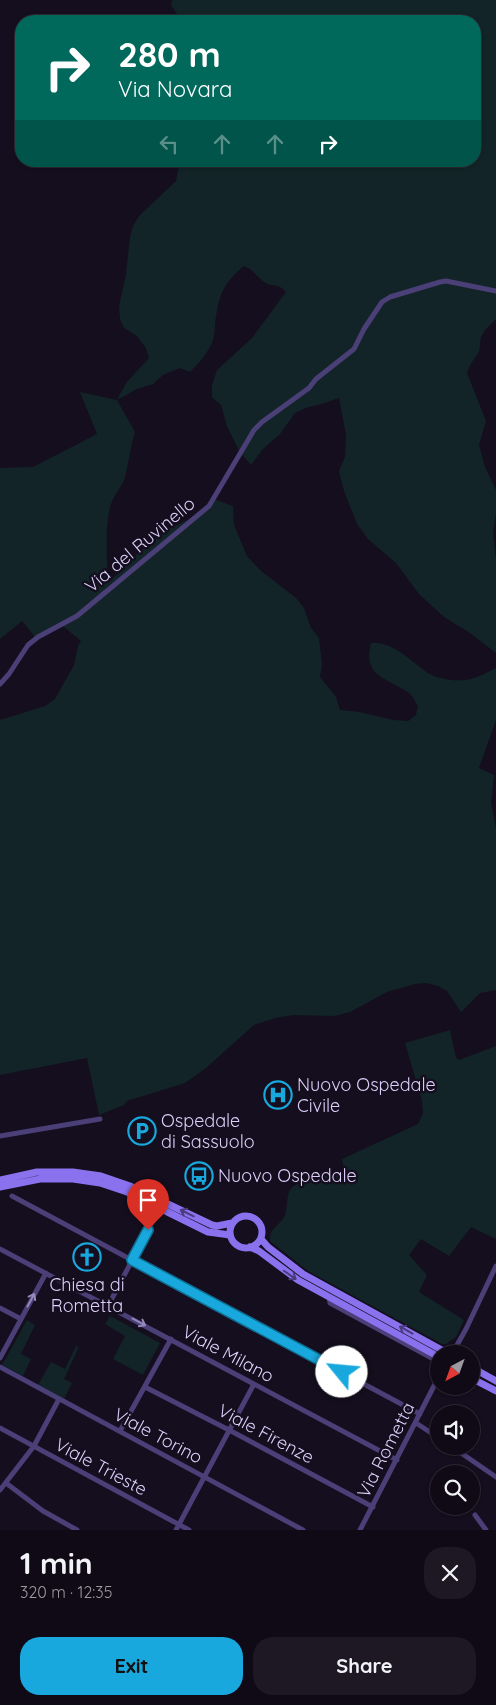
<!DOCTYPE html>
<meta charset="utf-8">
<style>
body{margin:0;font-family:Quicksand,sans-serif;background:#1d1823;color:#f1f3f6;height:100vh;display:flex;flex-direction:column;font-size:19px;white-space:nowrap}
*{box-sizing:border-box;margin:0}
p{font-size:16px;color:#9b9aa1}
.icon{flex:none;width:28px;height:28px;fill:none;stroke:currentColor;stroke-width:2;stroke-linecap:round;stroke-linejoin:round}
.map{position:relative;height:1530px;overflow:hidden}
.sheet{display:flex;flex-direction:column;background:#0f0a16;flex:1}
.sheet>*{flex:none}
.hud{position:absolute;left:15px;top:15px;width:466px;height:152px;border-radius:20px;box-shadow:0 1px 4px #0004,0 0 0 1px #2f2b35;background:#00695c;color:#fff;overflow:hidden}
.needle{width:32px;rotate:221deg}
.tools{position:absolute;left:430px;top:1345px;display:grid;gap:10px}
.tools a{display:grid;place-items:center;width:50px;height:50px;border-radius:50%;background:#0f0a16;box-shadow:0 1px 4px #0004,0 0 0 1px #2f2b35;font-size:25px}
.pin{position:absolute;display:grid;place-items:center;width:42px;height:42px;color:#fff;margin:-51px -21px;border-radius:50% 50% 50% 0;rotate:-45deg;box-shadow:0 0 5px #0007}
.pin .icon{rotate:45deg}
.me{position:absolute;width:55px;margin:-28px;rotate:298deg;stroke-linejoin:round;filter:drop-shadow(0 0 4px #0008)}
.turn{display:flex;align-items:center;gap:18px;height:105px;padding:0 20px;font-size:22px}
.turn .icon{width:65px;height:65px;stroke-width:2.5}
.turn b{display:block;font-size:35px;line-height:42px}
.lanes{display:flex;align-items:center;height:48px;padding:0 20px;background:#0003;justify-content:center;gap:25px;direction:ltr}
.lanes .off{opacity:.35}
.round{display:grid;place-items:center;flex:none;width:52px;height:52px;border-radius:20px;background:#1d1823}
.headline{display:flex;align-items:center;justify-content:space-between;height:85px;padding:0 20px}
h1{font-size:30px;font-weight:800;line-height:38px}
.primary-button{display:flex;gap:10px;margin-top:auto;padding:10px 20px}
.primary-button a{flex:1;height:58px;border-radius:20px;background:#19a8dd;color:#111;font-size:20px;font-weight:800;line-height:58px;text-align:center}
.primary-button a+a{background:#1d1823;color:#f1f3f6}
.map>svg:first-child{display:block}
.green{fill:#122427}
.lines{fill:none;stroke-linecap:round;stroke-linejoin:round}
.minor{stroke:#4a3f77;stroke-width:5}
.secondary{stroke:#8a72ef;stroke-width:7}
.oneway{stroke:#493b7c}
.oneway2{stroke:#9388b8}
.route-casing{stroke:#106d90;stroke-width:12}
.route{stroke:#19a8dd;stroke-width:9}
.labels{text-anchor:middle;stroke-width:5;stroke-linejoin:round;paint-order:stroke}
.street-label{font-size:18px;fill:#dcd0fa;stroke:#140e1e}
.poi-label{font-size:18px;fill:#dcd0fa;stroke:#140e1e;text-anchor:start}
</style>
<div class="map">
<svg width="496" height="1530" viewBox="0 0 496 1530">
<rect width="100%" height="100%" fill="#140e1e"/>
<path class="green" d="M172,0H496V319L485,330L481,337L479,352L470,365L467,373L486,421L479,445L485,467L496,490V513L493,533L496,560V653L470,633L444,617L419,594L396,563L368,539L357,524L344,491L339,471L345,457L346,435L339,398L318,405L308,407L295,413L280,434L263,449L251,465L239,451L227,426L221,405L212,397V385L217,370L252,338L286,292C277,282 273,288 264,282C256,276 254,270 244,266C221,285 219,297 215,324C215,329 214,335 213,340C209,352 199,363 190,372L180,368L163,375L153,384L137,389L117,400L135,432C130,448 129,462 125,477C122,487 114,495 111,504C105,522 106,562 109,581L120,572L147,544L161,533L189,519L214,499L233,506L234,525L247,556L260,570L296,598L304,608L311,628L319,638L322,664L320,677L336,697L340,710L360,712L393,720L408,721L416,715L418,706C415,702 413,696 409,693C388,678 362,677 371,643C382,642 390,646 400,652C409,658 416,664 425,671C437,680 460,683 474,678C482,676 489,671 496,668V720L479,768L494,775L491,803L496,828V990L480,993L461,1012L447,991L438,986L426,983L415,984L387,992L350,1012L334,1016L294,1015L275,1018L254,1025L206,1068L185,1083L127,1101L124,1105L99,1115L87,1058L0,1075V720L45,706L55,699L74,665L78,646L81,641L59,623L35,637L22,621L0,639V468L33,467L97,434L80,392L117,400L126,383L149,358L146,348L137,336L124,328L120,319L119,306L126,274L130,237L133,226L139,216L176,181L180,161H475V21H182L171,5Z
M450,1030L456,1058L459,1060L496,1046V1239L471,1227L449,1256L421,1239L409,1255L427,1275L419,1292L464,1320L456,1337L446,1344H442L308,1271L270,1241C269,1229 277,1227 283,1219C288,1212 286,1200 289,1192C293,1179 334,1173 347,1173L343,1165L342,1159L418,1124L423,1113L422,1101L405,1043Z
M110,1316L160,1343L143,1375L113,1359L125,1336L105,1324Z
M27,1320L35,1325L21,1354L31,1359L23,1376L2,1365Z
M76,1346L79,1347L64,1379L72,1383L64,1399L38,1385L51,1362L65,1369Z"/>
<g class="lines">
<path class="minor" d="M0,684L9,674L28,645L38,637L77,616L209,506L254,430L262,422L309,388L316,379L354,349L364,329L382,302L390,297L440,282L446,281L496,291
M0,1136L100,1119
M12,1196L420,1414
M0,1249L397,1460
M329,1297L330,1303L439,1362
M108,1306L156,1215
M0,1308L21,1319
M452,1354L466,1329L496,1266
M0,1358L46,1273
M0,1367L303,1530
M145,1387L229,1430L373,1507
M416,1423L439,1438
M0,1428L189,1530
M120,1431L171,1339
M451,1446L496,1477
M6,1483L43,1511L77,1530
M0,1490L34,1446L59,1399
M475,1515L486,1530
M176,1530L254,1384
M360,1530L436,1382V1378L439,1372"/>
<path class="secondary" d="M0,1180L37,1172H73L101,1176L130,1186L212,1225L217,1226L232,1223
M0,1187L40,1179H73L100,1183L127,1192L208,1232L230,1235
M230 1232a16 16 0 1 1 32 0a16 16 0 1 1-32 0Z
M261,1239L268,1247L303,1274L449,1354
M250,1247L259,1251L298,1280L439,1357
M471,1367L496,1381
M471,1378L496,1391"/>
</g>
<defs><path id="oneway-shaft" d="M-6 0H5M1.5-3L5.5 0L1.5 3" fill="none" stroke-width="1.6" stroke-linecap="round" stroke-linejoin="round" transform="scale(1.25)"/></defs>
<g class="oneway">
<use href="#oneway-shaft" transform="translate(187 1213) rotate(-154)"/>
<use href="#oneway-shaft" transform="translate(290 1275) rotate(35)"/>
<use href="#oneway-shaft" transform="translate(406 1330) rotate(-151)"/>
</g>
<g class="oneway2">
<use href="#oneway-shaft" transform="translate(31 1300) rotate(-62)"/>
<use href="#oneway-shaft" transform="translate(139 1322) rotate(28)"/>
</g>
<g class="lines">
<g class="route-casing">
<path id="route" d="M148,1230L132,1260L342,1372"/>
</g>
<use href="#route" class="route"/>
</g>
<defs>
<g id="hospital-ring" transform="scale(1.4375)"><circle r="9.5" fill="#140e1e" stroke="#19a8dd" stroke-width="1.5"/><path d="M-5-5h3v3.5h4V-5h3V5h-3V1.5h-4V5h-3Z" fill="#19a8dd"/></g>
<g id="parking-ring" transform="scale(1.4375)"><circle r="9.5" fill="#140e1e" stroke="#19a8dd" stroke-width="1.5"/><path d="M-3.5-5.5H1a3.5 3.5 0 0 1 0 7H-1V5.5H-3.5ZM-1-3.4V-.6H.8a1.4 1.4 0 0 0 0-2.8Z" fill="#19a8dd"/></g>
<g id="bus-ring" transform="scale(1.4375)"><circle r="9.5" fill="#140e1e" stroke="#19a8dd" stroke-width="1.5"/><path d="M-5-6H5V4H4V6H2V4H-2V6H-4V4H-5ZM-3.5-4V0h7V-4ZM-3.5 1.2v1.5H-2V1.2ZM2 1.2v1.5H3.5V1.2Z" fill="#19a8dd"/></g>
<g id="church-ring" transform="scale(1.4375)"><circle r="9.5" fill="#140e1e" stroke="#19a8dd" stroke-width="1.5"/><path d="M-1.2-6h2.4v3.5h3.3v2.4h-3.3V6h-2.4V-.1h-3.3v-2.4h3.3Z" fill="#19a8dd"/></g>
</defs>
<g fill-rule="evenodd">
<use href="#hospital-ring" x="278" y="1095"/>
<use href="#parking-ring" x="142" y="1131"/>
<use href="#bus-ring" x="199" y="1176"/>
<use href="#church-ring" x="87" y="1257"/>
</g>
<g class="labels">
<g class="street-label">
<text transform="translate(140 545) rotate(-40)" y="6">Via del Ruvinello</text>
<text transform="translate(228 1354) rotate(28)" y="6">Viale Milano</text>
<text transform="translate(266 1434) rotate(28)" y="6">Viale Firenze</text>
<text transform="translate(158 1436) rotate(28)" y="6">Viale Torino</text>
<text transform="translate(386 1450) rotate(-63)" y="6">Via Rometta</text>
<text transform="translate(101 1467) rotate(28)" y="6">Viale Trieste</text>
</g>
<g class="poi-label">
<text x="297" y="1091">Nuovo Ospedale<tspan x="297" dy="21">Civile</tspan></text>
<text x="161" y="1127">Ospedale<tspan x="161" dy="21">di Sassuolo</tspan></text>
<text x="218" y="1182">Nuovo Ospedale</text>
<text x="87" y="1291" text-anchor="middle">Chiesa di<tspan x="87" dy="21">Rometta</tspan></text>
</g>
</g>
</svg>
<div class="tools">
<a><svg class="needle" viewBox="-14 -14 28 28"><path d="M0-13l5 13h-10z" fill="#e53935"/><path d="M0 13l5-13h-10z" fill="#9b9aa1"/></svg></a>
<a><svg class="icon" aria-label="sound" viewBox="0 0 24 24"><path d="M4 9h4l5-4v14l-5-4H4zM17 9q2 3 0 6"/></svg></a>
<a><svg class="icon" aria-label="search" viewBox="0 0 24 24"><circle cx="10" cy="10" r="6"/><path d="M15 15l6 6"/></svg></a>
</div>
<div class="pin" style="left:148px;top:1230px;background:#d93025"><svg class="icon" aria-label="arrive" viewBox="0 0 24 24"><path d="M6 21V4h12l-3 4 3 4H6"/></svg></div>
<svg class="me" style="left:342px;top:1372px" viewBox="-20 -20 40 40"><circle r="19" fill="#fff"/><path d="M0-13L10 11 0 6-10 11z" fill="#19a8dd"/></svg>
<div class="hud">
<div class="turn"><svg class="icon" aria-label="right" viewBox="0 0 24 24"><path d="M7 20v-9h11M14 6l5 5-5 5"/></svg><div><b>280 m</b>Via Novara</div></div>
<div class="lanes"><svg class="icon off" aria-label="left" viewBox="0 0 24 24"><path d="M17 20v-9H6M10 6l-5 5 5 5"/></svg><svg class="icon off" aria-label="ahead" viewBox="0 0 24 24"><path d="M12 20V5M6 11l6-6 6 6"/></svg><svg class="icon off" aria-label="ahead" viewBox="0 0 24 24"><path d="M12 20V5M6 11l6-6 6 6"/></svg><svg class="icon" aria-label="right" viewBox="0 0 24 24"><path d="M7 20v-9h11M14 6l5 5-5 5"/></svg></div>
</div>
</div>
<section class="sheet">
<div class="headline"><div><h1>1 min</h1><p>320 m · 12:35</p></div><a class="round"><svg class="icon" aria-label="close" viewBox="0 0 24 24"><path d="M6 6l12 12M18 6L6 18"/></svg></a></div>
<div class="primary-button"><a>Exit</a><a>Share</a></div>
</section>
